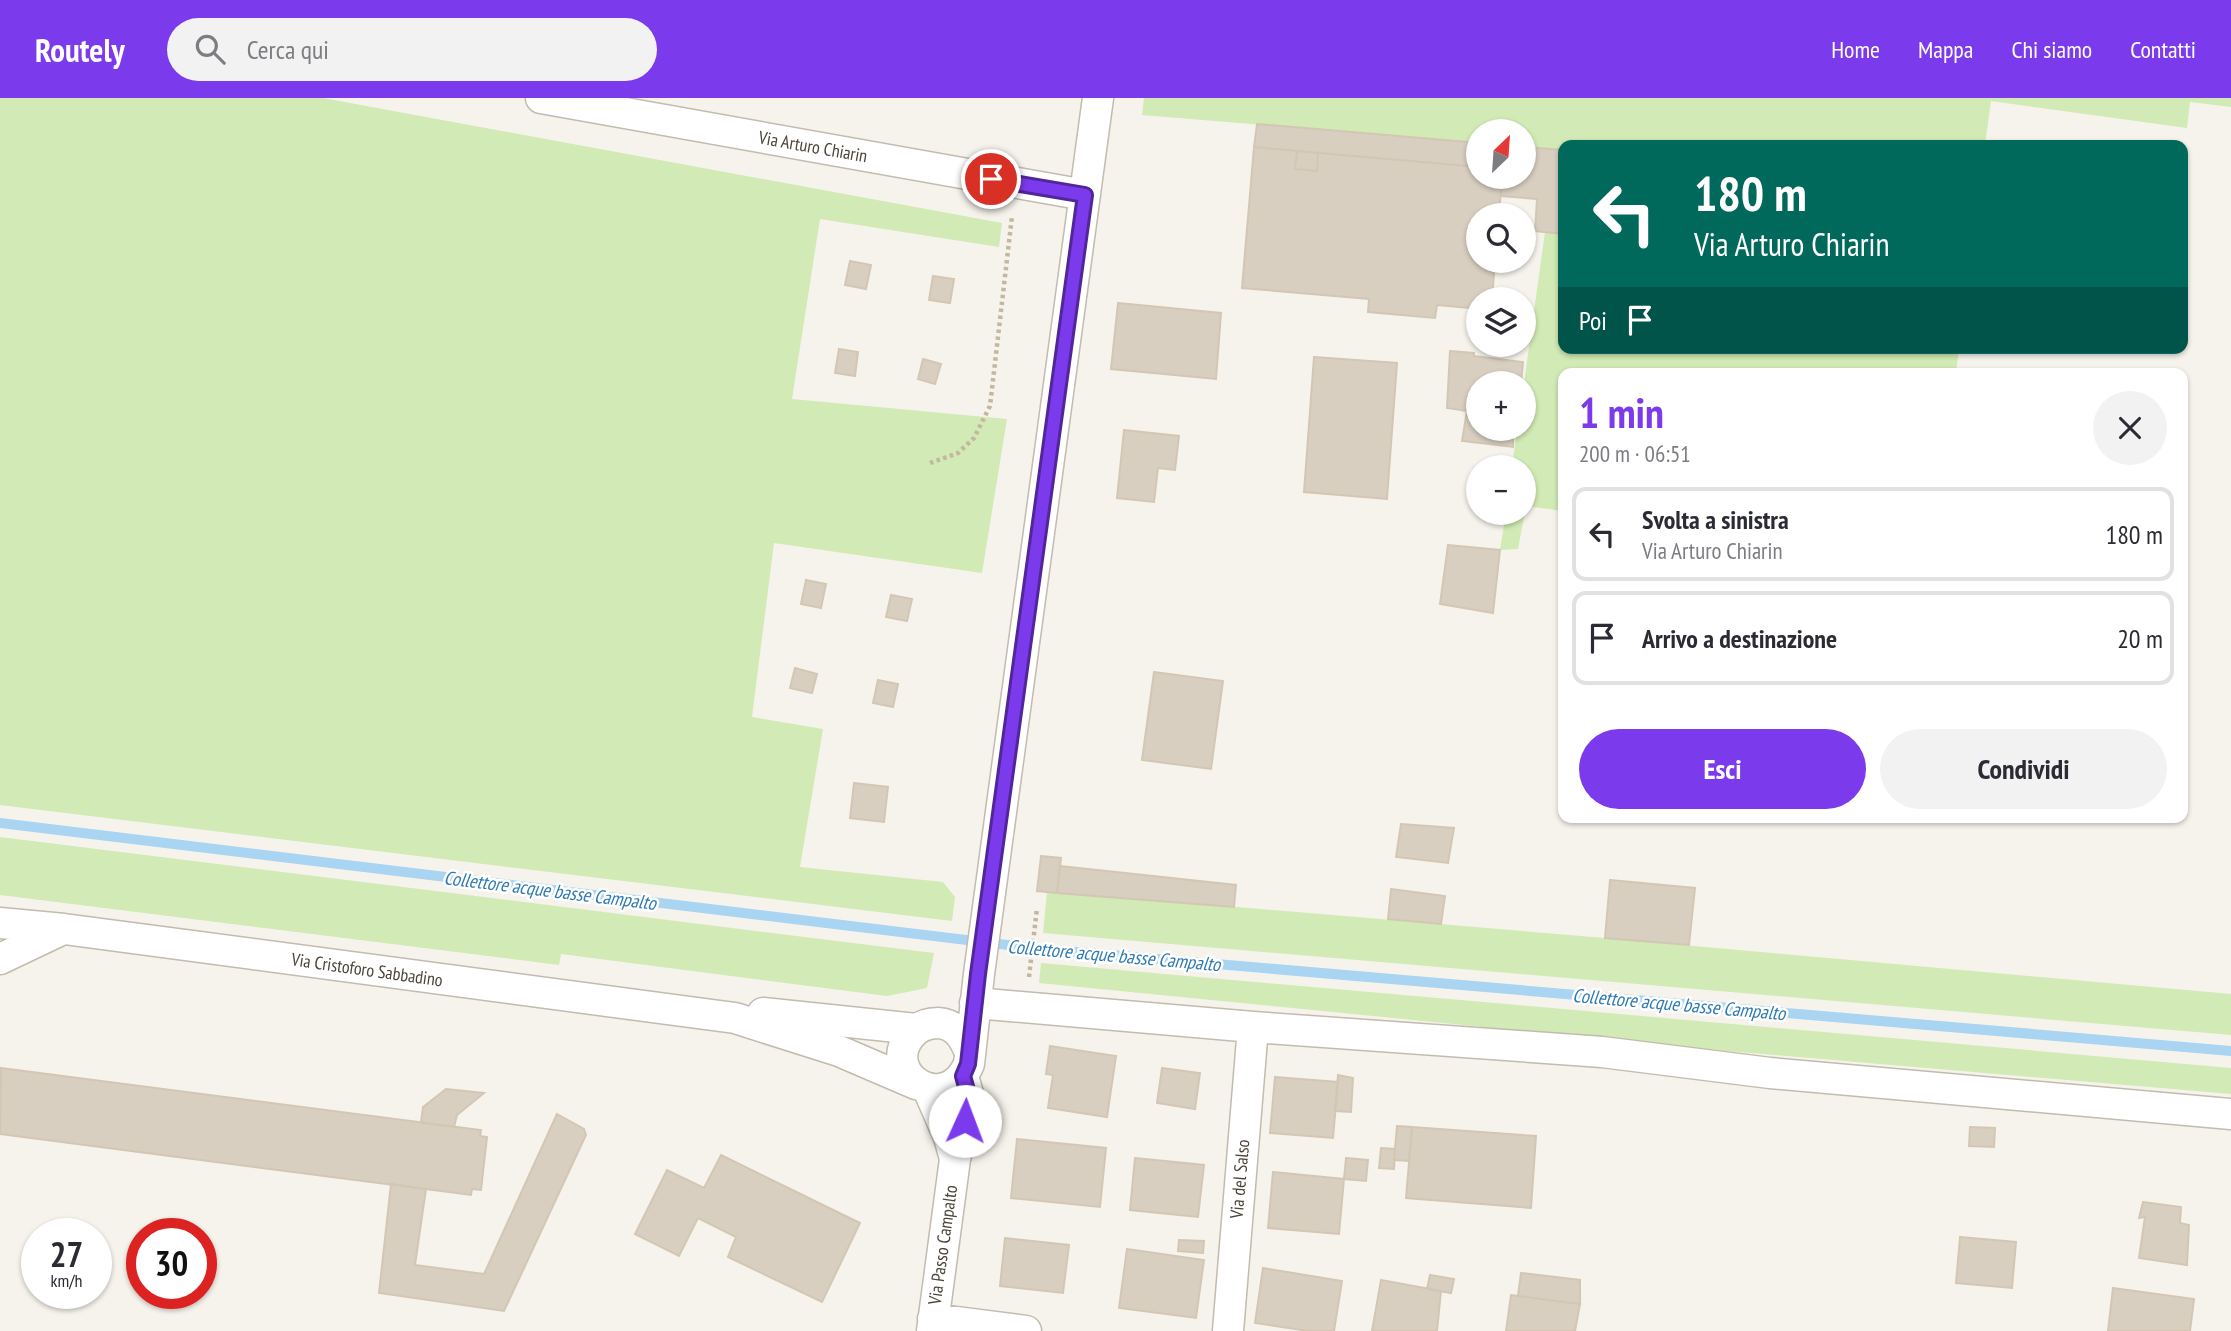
<!DOCTYPE html>
<html lang="it">
<meta charset="utf-8">
<style>
body{margin:0;font-family:"PT Sans Narrow",sans-serif;background:#f2f2f3;color:#2b2b33;height:100vh;display:flex;flex-direction:column;font-size:26px;white-space:nowrap}
*{box-sizing:border-box;margin:0}
p{font-size:23px;color:#7c7c81}
.icon{flex:none;width:38px;height:38px;fill:none;stroke:currentColor;stroke-width:2;stroke-linecap:round;stroke-linejoin:round}
.map{position:relative;flex:1;overflow:hidden}
.side{position:absolute;left:1558px;top:270px;width:630px;height:455px;display:flex;flex-direction:column;background:#fff;border-radius:14px;box-shadow:0 2px 5px #0004}
.side>*{flex:none}
.hud{position:absolute;left:1558px;top:42px;width:630px;height:214px;border-radius:14px;box-shadow:0 2px 5px #0004;background:#00695c;color:#fff;overflow:hidden}
.needle{width:46px;rotate:25deg}
.buttons{position:absolute;left:1466px;top:21px;display:grid;gap:14px}
.buttons a{display:grid;place-items:center;width:70px;height:70px;border-radius:50%;background:#fff;box-shadow:0 2px 5px #0004;font-size:35px}
.speed{position:absolute;left:21px;top:1120px;display:flex;gap:14px;font-size:35px;font-weight:700;text-align:center}
.speed>*{display:grid;place-content:center;width:91px;height:91px;border-radius:50%;background:#fff;box-shadow:0 2px 5px #0004;line-height:1}
.speed small{font-size:18px;font-weight:400}
.speed .limit{border:10px solid #d22;background:#fff;color:#111}
.pin{position:absolute;display:grid;place-items:center;width:60px;height:60px;color:#fff;margin:-30px;border:4px solid #fff;border-radius:50%;box-shadow:0 2px 7px #0007}
.me{position:absolute;width:77px;margin:-38px;rotate:2deg;stroke-linejoin:round;filter:drop-shadow(0 0 5px #0008)}
.turn{display:flex;align-items:center;gap:24px;height:147px;padding:0 21px;font-size:32px}
.turn .icon{width:91px;height:91px;stroke-width:2.5}
.turn b{display:block;font-size:49px;line-height:60px}
.then{display:flex;align-items:center;height:66px;padding:0 21px;background:#0003;gap:14px;font-size:26px}
.round{display:grid;place-items:center;flex:none;width:74px;height:74px;border-radius:37px;background:#f2f2f3}
.head{display:flex;align-items:center;justify-content:space-between;height:119px;padding:0 21px}
h1{font-size:42px;font-weight:700;line-height:52px;color:#7c3aed}
.cta{display:flex;gap:14px;margin-top:auto;padding:14px 21px}
.cta a{flex:1;height:80px;border-radius:42px;background:#7c3aed;color:#fff;font-size:28px;font-weight:700;line-height:80px;text-align:center}
.cta a+a{background:#f2f2f3;color:#2b2b33}
ul{padding:0;list-style:none}
li{display:flex;align-items:center;gap:21px;height:94px;margin:0 14px 10px;padding:0 7px;border:4px solid #e1e1e2;border-radius:14px}
li div{flex:1}
li b{display:block;font-size:26px}
li em{font-style:normal}
header{display:flex;align-items:center;gap:42px;box-sizing:border-box;height:98px;padding:0 35px;background:#7c3aed;color:#fff}
header strong{font-size:33px}
nav{display:flex;gap:38px;margin-inline-start:auto;font-size:24px}
.search{width:490px;height:63px;background:#f2f2f3;display:flex;align-items:center;gap:18px;box-sizing:border-box;padding:0 24px;border-radius:38px;color:#7c7c81;font-size:26px}
.map>svg:first-child{display:block}
.green{fill:#d2eab5}
.lines{fill:none;stroke-linecap:round;stroke-linejoin:round}
.stream{stroke:#a9d4f2;stroke-width:10}
.building{fill:#d8cfc1;stroke:#d3c7b4;stroke-width:2}
.street-casing{stroke:#c2bbae;stroke-width:33}
.path{stroke:#c4b79f;stroke-width:4.5;stroke-dasharray:3.5 3.5;stroke-linecap:butt}
.street{stroke:#fff;stroke-width:30}
.route-casing{stroke:#51269a;stroke-width:18}
.route{stroke:#7c3aed;stroke-width:12}
.labels{text-anchor:middle;stroke-width:5;stroke-linejoin:round;paint-order:stroke}
.street-label{font-size:18px;fill:#4b4439;stroke:#fff}
.water-label{font-size:19px;font-style:italic;fill:#2e7ab2;stroke:#fff}
</style>
<header>
<strong>Routely</strong>
<div class="search"><svg class="icon" aria-label="search" viewBox="0 0 24 24"><circle cx="10" cy="10" r="6"/><path d="M15 15l6 6"/></svg>Cerca qui</div>
<nav><a>Home</a><a>Mappa</a><a>Chi siamo</a><a>Contatti</a></nav>
</header>
<div class="map">
<svg width="2231" height="1233" viewBox="0 0 2231 1233">
<rect width="100%" height="100%" fill="#f6f3ec"/>
<path class="green" d="M0,0H323L1002,125L999,149L820,121L792,301L1007,321L982,475L774,445L752,619L823,631L800,769L943,784L955,799L952,823L0,707Z
M1144,0H2231V9L2190,4L2187,30L1991,3L1985,47H1563V52L1524,49V33H1479V45L1142,17Z
M1545,134L1563,136V250H1959L1956,275H1563V413L1526,408L1518,451L1500,452L1506,415H1524V369H1512L1517,331H1524V285Z
M0,739L934,855L927,890L887,898L561,856L559,867L0,797Z
M1047,793L1605,840L2231,896V937L1043,835Z
M1041,865L2231,970V996L1727,953L1039,885Z"/>
<g class="lines">
<path class="stream" d="M0,725L1041,851L2231,953"/>
</g>
<path class="building" d="M1257,26L1479,45V69L1254,49Z
M1254,49L1297,53L1295,71L1317,73L1318,55L1479,69V79H1502L1499,117H1479V163H1495L1492,201H1479V211L1437,207L1435,220L1368,214L1369,201L1242,190Z
M1524,49L1563,52V136L1535,133L1537,101L1501,98L1502,79H1524Z
M1297,53L1318,55L1317,73L1295,71Z
M850,163L871,167L866,191L845,187Z
M933,178L954,181L950,205L929,202Z
M1118,205L1221,215L1216,281L1111,271Z
M839,251L858,254L855,278L835,275Z
M1450,253L1474,255V258L1523,264L1521,285H1479V331H1513V349L1462,343L1467,313L1447,310Z
M1314,259L1397,265L1387,401L1304,394Z
M923,261L941,266L935,286L918,281Z
M1124,332L1179,338L1175,372L1158,370L1154,404L1117,400Z
M1448,447L1500,452L1493,515L1440,506Z
M806,482L826,486L821,510L801,506Z
M891,497L912,501L907,523L886,519Z
M795,570L817,576L812,595L790,590Z
M1154,574L1223,583L1211,671L1142,662Z
M878,582L898,586L893,609L873,605Z
M854,685L888,689L884,724L850,720Z
M1401,726L1454,730L1448,765L1396,759Z
M1041,758L1061,760L1057,795L1037,793Z
M1060,768L1236,787L1234,809L1057,795Z
M1610,782L1695,790L1689,847L1605,840Z
M1391,791L1445,798L1441,826L1388,821Z
M1050,948L1116,958L1107,1019L1048,1010L1053,977L1046,976Z
M1,970L481,1032L480,1038L487,1039L481,1092L472,1091L471,1097L0,1036Z
M1162,970L1200,975L1195,1011L1157,1005Z
M1338,977L1353,980L1351,1014L1335,1013Z
M1275,979L1338,984L1333,1040L1270,1035Z
M446,991L484,995L457,1017L454,1029L421,1025L423,1009Z
M557,1016L584,1031L586,1037L504,1213L379,1195L391,1086L426,1091L415,1167L484,1176Z
M1397,1028L1412,1029L1409,1063L1394,1062Z
M1412,1029L1536,1038L1531,1110L1406,1100Z
M1970,1029L1995,1030L1994,1049L1969,1048Z
M1017,1041L1106,1050L1100,1109L1011,1100Z
M1381,1050L1395,1051L1394,1071L1379,1070Z
M721,1057L860,1125L822,1204L728,1159L736,1139L698,1120L679,1158L635,1136L667,1072L704,1090Z
M1135,1060L1204,1067L1198,1119L1130,1112Z
M1346,1060L1368,1062L1366,1083L1344,1081Z
M1273,1074L1344,1081L1339,1136L1268,1130Z
M2143,1104L2181,1109L2180,1125L2189,1127L2187,1167L2139,1160L2145,1119L2139,1120Z
M1960,1139L2016,1144L2012,1190L1956,1185Z
M1005,1140L1069,1147L1063,1195L1000,1188Z
M1179,1142L1204,1143L1203,1155L1178,1153Z
M1127,1151L1204,1162L1196,1220L1119,1210Z
M1263,1170L1342,1183L1334,1233H1308L1255,1225Z
M1521,1175L1580,1182V1206L1518,1198Z
M1430,1177L1454,1181L1451,1195L1427,1191Z
M1381,1182L1441,1193L1437,1233H1372Z
M2113,1190L2194,1201L2190,1233H2108Z
M1511,1197L1580,1206L1575,1233H1506Z"/>
<g class="lines">
<g class="street-casing">
<path id="street" d="M541,0L1085,97
M0,825L64,831L735,920L839,953L916,986
M0,861L63,831
M975,905L1253,929L1602,954L1770,975L2231,1016
M763,915L916,931
M969,952C963,938 955,926 938,925C927,925 917,929 910,938C880,976 945,1020 969,966L979,876L1098,0
M928,991L949,1039L955,1061
M933,1221L1026,1233
M932,1233L955,1061L970,1003L963,978
M1228,1233L1253,929"/>
</g>
<path class="path" d="M930,365L958,355L974,340L990,308L1012,118
M1029,879L1037,810"/>
<use href="#street" class="street"/>
</g>
<g class="lines">
<g class="route-casing">
<path id="route" d="M965,1023L970,1003L963,978L968,966L978,876L1085,97L991,81"/>
</g>
<use href="#route" class="route"/>
</g>
<g class="labels">
<g class="street-label">
<text transform="translate(813 49) rotate(10)" y="6">Via Arturo Chiarin</text>
<text transform="translate(367 872) rotate(8)" y="6">Via Cristoforo Sabbadino</text>
<text transform="translate(1240 1081) rotate(-85)" y="6">Via del Salso</text>
<text transform="translate(943 1147) rotate(-82)" y="6">Via Passo Campalto</text>
</g>
<g class="water-label">
<text transform="translate(550 792) rotate(7)" y="7">Collettore acque basse Campalto</text>
<text transform="translate(1114 857) rotate(5)" y="7">Collettore acque basse Campalto</text>
<text transform="translate(1679 906) rotate(5)" y="7">Collettore acque basse Campalto</text>
</g>
</g>
</svg>
<div class="buttons">
<a><svg class="needle" viewBox="-14 -14 28 28"><path d="M0-13l5 13h-10z" fill="#e53935"/><path d="M0 13l5-13h-10z" fill="#7c7c81"/></svg></a>
<a><svg class="icon" aria-label="search" viewBox="0 0 24 24"><circle cx="10" cy="10" r="6"/><path d="M15 15l6 6"/></svg></a>
<a><svg class="icon" aria-label="layers" viewBox="0 0 24 24"><path d="M12 4l9 5-9 5-9-5zM3 14l9 5 9-5"/></svg></a>
<a>+</a>
<a>−</a>
</div>
<div class="speed"><div>27<small>km/h</small></div><div class="limit">30</div></div>
<div class="pin" style="left:991px;top:81px;background:#d93025"><svg class="icon" aria-label="arrive" viewBox="0 0 24 24"><path d="M6 21V4h12l-3 4 3 4H6"/></svg></div>
<svg class="me" style="left:965px;top:1023px" viewBox="-20 -20 40 40"><circle r="19" fill="#fff"/><path d="M0-13L10 11 0 6-10 11z" fill="#7c3aed"/></svg>
<div class="hud">
<div class="turn"><svg class="icon" aria-label="left" viewBox="0 0 24 24"><path d="M17 20v-9H6M10 6l-5 5 5 5"/></svg><div><b>180 m</b>Via Arturo Chiarin</div></div>
<div class="then">Poi<svg class="icon" aria-label="arrive" viewBox="0 0 24 24"><path d="M6 21V4h12l-3 4 3 4H6"/></svg></div>
</div>
<section class="side">
<div class="head"><div><h1>1 min</h1><p>200 m · 06:51</p></div><a class="round"><svg class="icon" aria-label="close" viewBox="0 0 24 24"><path d="M6 6l12 12M18 6L6 18"/></svg></a></div>
<ul>
<li><svg class="icon" aria-label="left" viewBox="0 0 24 24"><path d="M17 20v-9H6M10 6l-5 5 5 5"/></svg><div><b>Svolta a sinistra</b><p>Via Arturo Chiarin</p></div><em>180 m</em></li>
<li><svg class="icon" aria-label="arrive" viewBox="0 0 24 24"><path d="M6 21V4h12l-3 4 3 4H6"/></svg><div><b>Arrivo a destinazione</b></div><em>20 m</em></li>
</ul>
<div class="cta"><a>Esci</a><a>Condividi</a></div>
</section>
</div>
